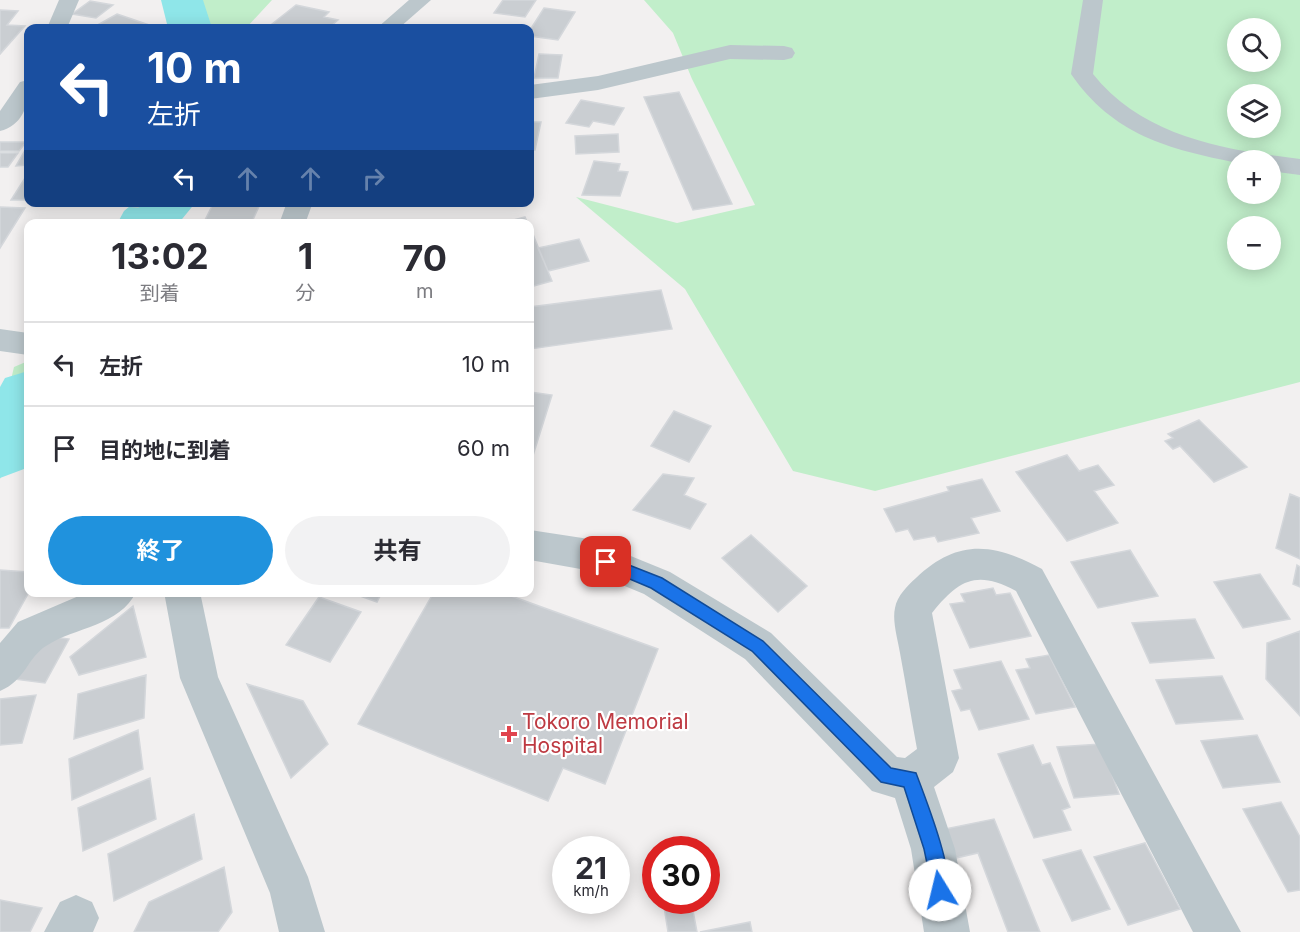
<!DOCTYPE html>
<html lang="ja">
<meta charset="utf-8">
<style>
body{margin:0;font-family:Inter,"Noto Sans JP",sans-serif;background:#f2f2f3;color:#2b2b33;height:100vh;display:flex;flex-direction:column;font-size:22px;white-space:nowrap}
*{box-sizing:border-box;margin:0}
p{font-size:20px;color:#7c7c81}
.icon{flex:none;width:33px;height:33px;fill:none;stroke:currentColor;stroke-width:2;stroke-linecap:round;stroke-linejoin:round}
.map{position:relative;flex:1;overflow:hidden}
.drawer{position:absolute;left:24px;top:219px;width:510px;height:378px;display:flex;flex-direction:column;background:#fff;border-radius:12px;box-shadow:0 3px 15px #0003}
.drawer>*{flex:none}
.hud{position:absolute;left:24px;top:24px;width:510px;height:183px;border-radius:12px;box-shadow:0 3px 15px #0003;background:#1a4fa0;color:#fff;overflow:hidden}
.fabs{position:absolute;left:1227px;top:18px;display:grid;gap:12px}
.fabs a{display:grid;place-items:center;width:54px;height:54px;border-radius:50%;background:#fff;box-shadow:0 3px 15px #0003;font-size:30px}
.speed{position:absolute;left:552px;top:836px;display:flex;gap:12px;font-size:30px;font-weight:700;text-align:center}
.speed>*{display:grid;place-content:center;width:78px;height:78px;border-radius:50%;background:#fff;box-shadow:0 3px 15px #0003;line-height:1}
.speed small{font-size:15px;font-weight:400}
.speed .limit{border:9px solid #d22;background:#fff;color:#111}
.pin{position:absolute;display:grid;place-items:center;width:51px;height:51px;color:#fff;margin:-26px;border-radius:12px;box-shadow:0 3px 9px #0006}
.me{position:absolute;width:66px;margin:-33px;rotate:351deg;stroke-linejoin:round;filter:drop-shadow(0 0 4px #0008)}
.turn{display:flex;align-items:center;gap:21px;height:126px;padding:0 24px;font-size:27px}
.turn .icon{width:78px;height:78px;stroke-width:2.5}
.turn b{display:block;font-size:42px;line-height:51px}
.lanes{display:flex;align-items:center;height:57px;padding:0 24px;background:#0003;justify-content:center;gap:30px;direction:ltr}
.lanes .off{opacity:.35}
.eta{display:flex;justify-content:space-evenly;align-items:center;height:102px;text-align:center}
.eta b{font-size:36px;font-weight:700;line-height:42px}
.button{display:flex;gap:12px;margin-top:auto;padding:12px 24px}
.button a{flex:1;height:69px;border-radius:36px;background:#2092dd;color:#fff;font-size:24px;font-weight:700;line-height:69px;text-align:center}
.button a+a{background:#f2f2f3;color:#2b2b33}
ul{padding:0;list-style:none}
li{display:flex;align-items:center;gap:18px;height:84px;padding:0 24px;border-top:2px solid #e1e1e2}
li div{flex:1}
li b{display:block;font-size:22px}
li em{font-style:normal}
.map>svg:first-child{display:block}
.green{fill:#c1eeca;fill-rule:evenodd}
.lines{fill:none;stroke-linecap:round;stroke-linejoin:round}
.river{fill:#8fe6e9;fill-rule:evenodd}
.building{fill:#caced2;stroke:#d4d7db;stroke-width:1.5}
.minor{fill:#bcc7cc;fill-rule:evenodd}
.route{fill:#1a73e8;stroke:#114b97;stroke-width:1.5}
.health-dot{fill:#e0444e;stroke:#fff;stroke-width:2}
.labels{text-anchor:middle;stroke-width:4.5;stroke-linejoin:round;paint-order:stroke}
.near-health-label{font-size:21px;fill:#be3a42;stroke:#fff;text-anchor:start}
</style>
<div class="map">
<svg width="1300" height="932" viewBox="0 0 1300 932">
<rect width="100%" height="100%" fill="#f2f0f0"/>
<path class="green" d="M174,0H272L246,28H186Z
M644,0H1300V382L875,491L793,471L685,289L576,197L677,223L755,205L692,79L673,33ZM1238,28H1270V62H1238ZM1238,94H1270V128H1238ZM1238,160H1270V194H1238ZM1238,226H1270V260H1238Z
M28,361V422L0,479V399L9,388L14,367Z"/>
<g class="lines">
<path class="river" d="M161,0H203L212,28H168Z
M135,202H196L178,224H117L124,211Z
M28,371V461L24,469L0,478V387L5,378Z"/>
</g>
<path class="building" d="M503,0H536L525,17L494,13Z
M90,1L113,5L96,18L72,14Z
M296,5L329,12L324,17L338,20L330,27L337,28H267Z
M544,8L575,12L558,40L530,36V30Z
M0,10L18,11L7,25L25,26L0,54Z
M117,14L158,28H92Z
M539,54L562,55L558,78H534Z
M679,92L732,204L693,210L644,97Z
M581,100L624,108L614,125L593,121L589,127L566,123Z
M530,122H541L535,150H530Z
M618,134L619,152L576,154L575,136Z
M0,142H26L19,151H0Z
M28,145V165L16,166Z
M0,153H18L8,167H0Z
M594,161L620,164L618,171L628,172L620,196L582,195Z
M25,178H28V200H11Z
M80,202H141L138,207Z
M214,202H261L251,224H203Z
M0,207L25,208L0,248Z
M525,217L528,224H499Z
M530,227L552,281L530,287Z
M579,239L589,261L548,271L538,248Z
M661,290L672,329L530,349V307Z
M530,392L552,395L530,465Z
M674,411L711,426L689,462L651,446Z
M1199,420L1247,467L1214,482L1180,446L1173,449L1165,441L1173,438L1168,434Z
M1067,455L1079,471L1098,465L1114,485L1094,491L1118,523L1067,541L1016,472Z
M663,474L694,478L684,495L706,504L690,529L633,510Z
M982,479L1000,511L971,518L979,533L938,542L935,536L914,540L908,529L896,532L884,509L949,491L947,487Z
M1290,494L1300,498V559L1276,548Z
M751,535L807,586L778,612L722,558Z
M1130,550L1158,596L1098,608L1071,562Z
M1297,565L1300,567V587L1293,584Z
M0,570L28,572L29,592L9,628H0Z
M1260,574L1290,619L1243,628L1214,582Z
M993,588L996,595L1010,593L1031,636L970,648L950,604L965,602L961,594Z
M349,592H382L377,602Z
M434,592H500L658,649L605,784L563,768L548,801L358,724Z
M319,597L361,612L330,662L286,645Z
M133,606L146,657L79,675L70,657Z
M1195,619L1214,658L1150,663L1132,623Z
M1300,631V716L1266,679L1267,643Z
M31,634L69,639L45,683L6,678Z
M1049,655L1075,707L1036,714L1016,670L1030,668L1026,659Z
M1001,661L1029,719L979,730L970,709L961,711L952,691L962,689L954,670Z
M146,675L144,718L74,739L78,694Z
M1222,676L1243,719L1176,724L1156,680Z
M247,684L303,701L328,744L291,778Z
M36,695L22,743L0,745V699Z
M138,730L143,769L72,800L69,759Z
M1257,735L1280,782L1223,788L1201,741Z
M1101,744L1119,794L1074,798L1057,747Z
M1033,745L1042,765L1050,763L1070,807L1062,810L1071,830L1034,838L998,754Z
M150,778L156,819L83,851L78,808Z
M1281,802L1300,837V890L1288,892L1243,809Z
M194,814L202,859L114,901L108,854Z
M994,819L1040,932H1008L978,853L956,858L945,829Z
M1145,843L1180,909L1128,925L1094,857Z
M1081,850L1110,909L1072,921L1043,860Z
M224,867L232,912L218,932H134L149,902Z
M0,900L42,908L30,932H0Z
M663,900H691L697,932H668Z
M750,922L752,932H700Z"/>
<g class="lines">
<path class="minor" d="M59,0H79L67,28H47Z
M409,0H431L399,28H377Z
M1083,0H1103L1093,74C1143,137 1225,150 1300,159V175L1270,171V160H1238V163C1168,149 1113,135 1071,74Z
M730,45L784,46L792,48L795,53L792,58L784,60L730,59L598,90L530,99V85L598,76Z
M28,80C30,102 24,125 0,131V111L20,82Z
M287,202H313L305,224H279Z
M0,329L28,333V355L0,351Z
M530,530L589,539L670,572L771,633L897,757L905,758L917,749C911,717 906,685 900,653C898,640 892,621 895,608C897,596 908,585 916,578C958,538 994,543 1042,569L1241,932H1193L1016,591C977,570 959,579 932,613L959,758L953,772L934,787L955,849L970,932H924L911,849L895,798L872,791L745,659L644,594L586,570L530,560Z
M88,592H136C120,626 75,627 46,646C27,658 26,680 0,691V643L18,622Z
M164,592H200L218,677L308,877L325,932H279L270,893L180,678Z
M76,895L92,902L99,918L93,932H44L60,902Z"/>
</g>
<path class="route" d="M606,556L662,578L763,641L891,768L916,773C925,797 956,875 947,897L940,900L934,897L924,849L904,787L881,782L752,651L651,588L601,567L599,562Z"/>
<path class="health-dot" d="M506 725h6v6h6v6h-6v6h-6v-6h-6v-6h6z"/>
<g class="labels">
<g class="near-health-label">
<text x="522" y="729">Tokoro Memorial<tspan x="522" dy="24">Hospital</tspan></text>
</g>
</g>
</svg>
<div class="fabs">
<a><svg class="icon" aria-label="search" viewBox="0 0 24 24"><circle cx="10" cy="10" r="6"/><path d="M15 15l6 6"/></svg></a>
<a><svg class="icon" aria-label="layers" viewBox="0 0 24 24"><path d="M12 4l9 5-9 5-9-5zM3 14l9 5 9-5"/></svg></a>
<a>+</a>
<a>−</a>
</div>
<div class="speed"><div>21<small>km/h</small></div><div class="limit">30</div></div>
<div class="pin" style="left:606px;top:562px;background:#d93025"><svg class="icon" aria-label="arrive" viewBox="0 0 24 24"><path d="M6 21V4h12l-3 4 3 4H6"/></svg></div>
<svg class="me" style="left:940px;top:890px" viewBox="-20 -20 40 40"><circle r="19" fill="#fff"/><path d="M0-13L10 11 0 6-10 11z" fill="#1a73e8"/></svg>
<div class="hud">
<div class="turn"><svg class="icon" aria-label="left" viewBox="0 0 24 24"><path d="M17 20v-9H6M10 6l-5 5 5 5"/></svg><div><b>10 m</b>左折</div></div>
<div class="lanes"><svg class="icon" aria-label="left" viewBox="0 0 24 24"><path d="M17 20v-9H6M10 6l-5 5 5 5"/></svg><svg class="icon off" aria-label="ahead" viewBox="0 0 24 24"><path d="M12 20V5M6 11l6-6 6 6"/></svg><svg class="icon off" aria-label="ahead" viewBox="0 0 24 24"><path d="M12 20V5M6 11l6-6 6 6"/></svg><svg class="icon off" aria-label="right" viewBox="0 0 24 24"><path d="M7 20v-9h11M14 6l5 5-5 5"/></svg></div>
</div>
<section class="drawer">
<div class="eta">
<div><b>13:02</b><p>到着</p></div>
<div><b>1</b><p>分</p></div>
<div><b>70</b><p>m</p></div>
</div>
<ul>
<li><svg class="icon" aria-label="left" viewBox="0 0 24 24"><path d="M17 20v-9H6M10 6l-5 5 5 5"/></svg><div><b>左折</b></div><em>10 m</em></li>
<li><svg class="icon" aria-label="arrive" viewBox="0 0 24 24"><path d="M6 21V4h12l-3 4 3 4H6"/></svg><div><b>目的地に到着</b></div><em>60 m</em></li>
</ul>
<div class="button"><a>終了</a><a>共有</a></div>
</section>
</div>
